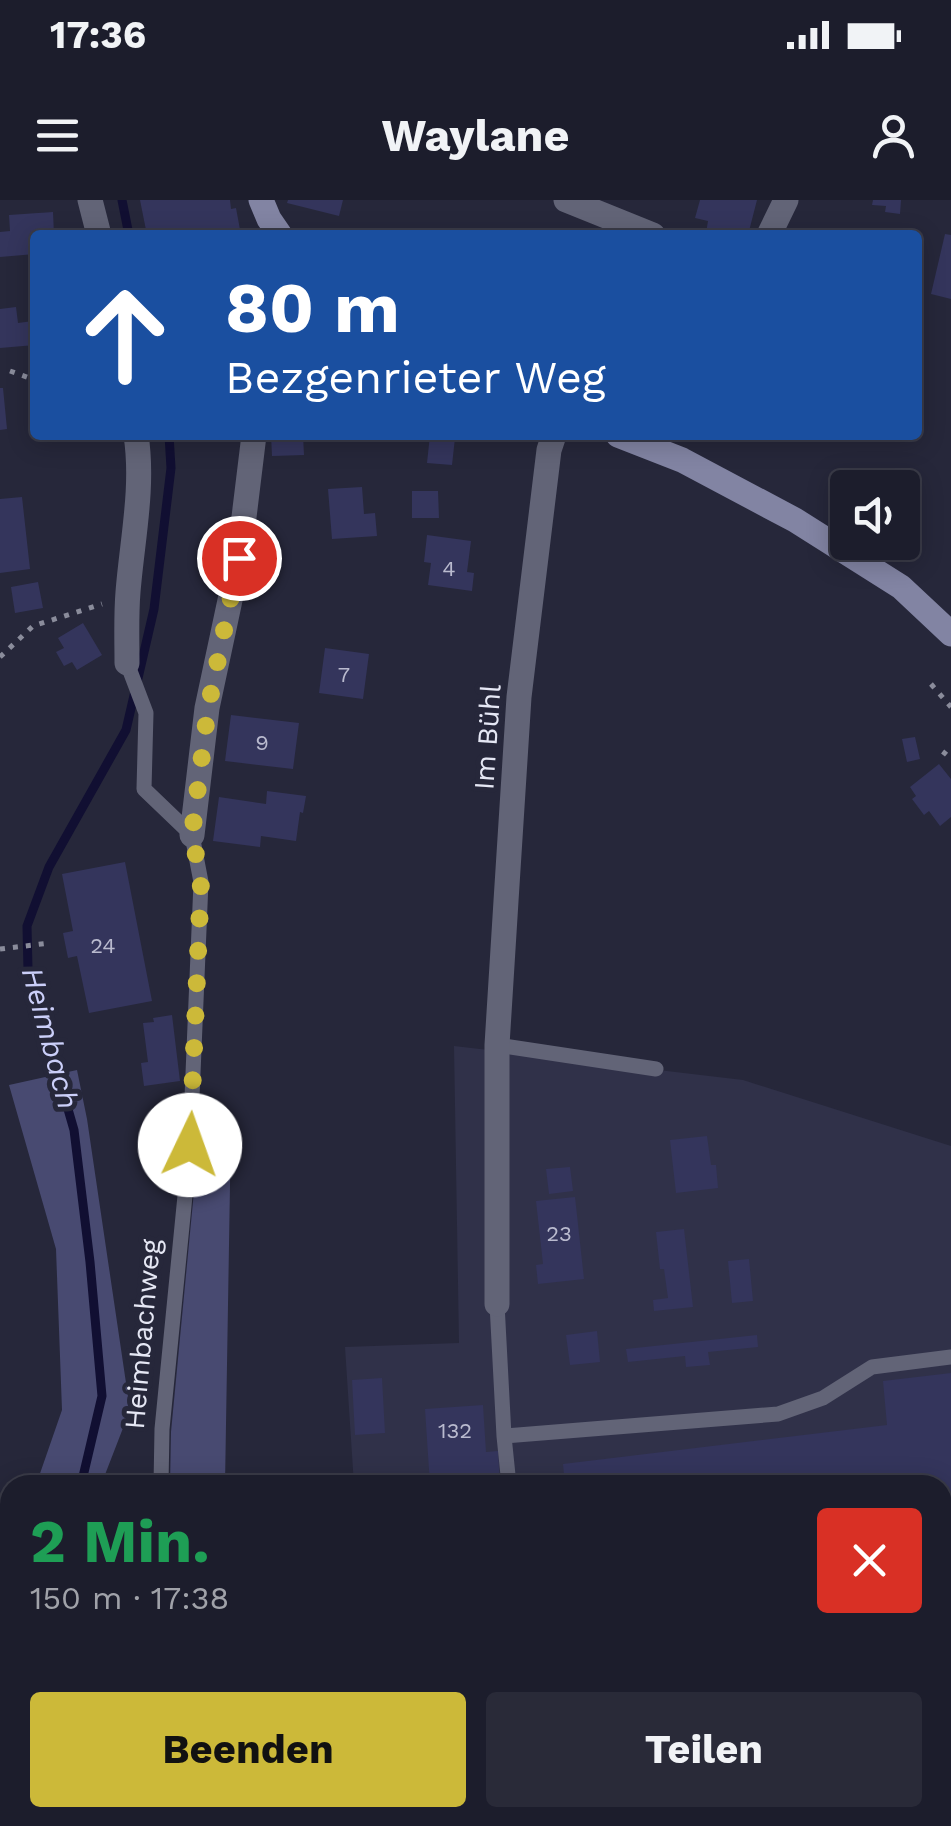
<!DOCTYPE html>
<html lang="de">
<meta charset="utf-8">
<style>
body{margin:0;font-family:"Work Sans",sans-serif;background:#292a38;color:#f1f3f6;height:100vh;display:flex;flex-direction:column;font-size:38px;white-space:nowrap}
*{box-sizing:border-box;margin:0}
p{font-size:32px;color:#a0a2a9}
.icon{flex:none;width:55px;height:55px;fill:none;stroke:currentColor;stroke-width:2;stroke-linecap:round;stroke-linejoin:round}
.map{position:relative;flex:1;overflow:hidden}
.details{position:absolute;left:0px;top:1275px;width:952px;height:352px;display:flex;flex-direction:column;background:#1c1d2c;border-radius:30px 30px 0 0;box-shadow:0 5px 25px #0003,0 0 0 2px #3a3b48}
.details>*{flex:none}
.guide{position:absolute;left:30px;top:30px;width:892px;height:210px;border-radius:10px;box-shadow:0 5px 25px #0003,0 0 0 2px #3a3b48;background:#1a4fa0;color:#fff;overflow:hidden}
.buttons{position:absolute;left:830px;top:270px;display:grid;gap:20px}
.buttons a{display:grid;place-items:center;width:90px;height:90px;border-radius:10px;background:#1c1d2c;box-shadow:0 5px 25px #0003,0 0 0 2px #3a3b48;font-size:50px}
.pin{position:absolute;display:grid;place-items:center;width:85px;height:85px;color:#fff;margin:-42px;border:5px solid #fff;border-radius:50%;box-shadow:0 2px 10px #0007}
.me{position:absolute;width:110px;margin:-55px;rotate:3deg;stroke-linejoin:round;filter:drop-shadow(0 0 8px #0008)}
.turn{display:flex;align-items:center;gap:35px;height:210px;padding:0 30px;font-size:45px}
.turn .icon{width:130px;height:130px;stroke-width:2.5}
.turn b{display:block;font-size:70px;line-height:85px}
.round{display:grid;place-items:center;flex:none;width:105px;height:105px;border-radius:10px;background:#292a38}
.overview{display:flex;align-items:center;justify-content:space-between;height:170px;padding:0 30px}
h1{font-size:60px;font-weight:700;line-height:75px;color:#1e9e55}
.cta{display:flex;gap:20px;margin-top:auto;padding:20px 30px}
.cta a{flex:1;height:115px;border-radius:10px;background:#ccb939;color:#111;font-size:40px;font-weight:700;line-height:115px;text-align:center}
.cta a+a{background:#292a38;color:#f1f3f6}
.status{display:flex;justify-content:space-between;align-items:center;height:70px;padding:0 50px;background:#1c1d2c;direction:ltr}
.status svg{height:28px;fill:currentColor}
header{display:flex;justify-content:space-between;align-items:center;height:130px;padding:0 30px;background:#1c1d2c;font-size:45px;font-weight:700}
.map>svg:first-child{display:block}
.built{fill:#303149}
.green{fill:#484a71}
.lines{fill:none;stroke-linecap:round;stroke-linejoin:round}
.stream{stroke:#110f32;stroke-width:9}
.building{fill:#34355c}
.path{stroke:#8a8c9b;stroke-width:5;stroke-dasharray:5 8;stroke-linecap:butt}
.lane{stroke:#626477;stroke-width:15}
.street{stroke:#626477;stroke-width:25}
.secondary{stroke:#8284a3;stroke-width:25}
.route{stroke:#ccb939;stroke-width:18;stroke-dasharray:0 32.4}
.labels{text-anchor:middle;stroke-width:10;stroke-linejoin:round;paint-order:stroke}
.number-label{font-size:22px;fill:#b9bace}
.street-label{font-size:28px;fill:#e5e7f4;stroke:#26273a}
.water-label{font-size:30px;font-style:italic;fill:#cbcff9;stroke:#26273a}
</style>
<div class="status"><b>17:36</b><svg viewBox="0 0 49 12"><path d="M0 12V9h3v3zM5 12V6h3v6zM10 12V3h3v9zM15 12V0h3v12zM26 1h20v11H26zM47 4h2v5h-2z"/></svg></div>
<header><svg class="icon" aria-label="menu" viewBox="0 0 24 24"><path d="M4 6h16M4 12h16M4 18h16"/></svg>Waylane<svg class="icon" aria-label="person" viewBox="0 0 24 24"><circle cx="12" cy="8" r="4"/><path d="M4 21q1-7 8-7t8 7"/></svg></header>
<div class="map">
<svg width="951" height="1626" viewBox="0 0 951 1626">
<rect width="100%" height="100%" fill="#26273a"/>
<path class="built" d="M454,846L743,880L951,946V1626H371L364,1618H942V1285H354L345,1147L459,1143Z"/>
<path class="green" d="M77,870L87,919L130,1210L101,1285H36L62,1210L56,1049L9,885Z
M203,897L231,925L225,1285H170L171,1232Z
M10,1360V1618H29L30,1626H0V1389Z"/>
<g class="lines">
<path class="stream" d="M122,0L129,35
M81,1285L102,1196L90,1062L74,930L28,770L27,726L49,667L126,530L154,409L171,268L169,235
M0,1587L10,1473
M0,1617L1,1626"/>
</g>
<path class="building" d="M140,0H230L231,9L236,8L241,35H147Z
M288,0H343L339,16L287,3Z
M700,0H757L748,35H714L706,33L708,21L695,18Z
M873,0H901L900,14L885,12L886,6L872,5Z
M53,12L54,35H35V54L0,57V32L10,31L9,15Z
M945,34L951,35V99L931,94Z
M16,107L18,123L33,121L35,145L0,148V109Z
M0,188H3L7,229L0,230Z
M271,235H303L304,255L272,256Z
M430,235L455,238L452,265L427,263Z
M362,287L364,314L375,313L377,336L332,339L328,289Z
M412,291H438L439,318H412Z
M22,297L30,369L0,373V299Z
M427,335L471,341L467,372L474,373L472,391L428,385L431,363L424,362Z
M38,382L43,408L15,413L11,387Z
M83,423L102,455L77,470L72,462L64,466L56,452L64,448L58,438Z
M325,448L369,454L363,499L319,493Z
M231,515L299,523L293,569L225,561Z
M915,537L920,559L907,562L902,539Z
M939,564L951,579V617L940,626L929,611L924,615L912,599L916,596L910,587Z
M267,591L306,596L303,613L300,612L296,641L261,636L260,647L213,641L219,597L266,604Z
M125,662L152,801L89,813L77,756L68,758L63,733L73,731L62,674Z
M172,815L180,881L144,886L141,863L148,862L143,823L154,822L153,818Z
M707,936L711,965H716L718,988L676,993L670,940Z
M570,967L573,991L549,994L546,969Z
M575,997L584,1079L538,1084L536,1065L543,1064L536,1001Z
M684,1029L693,1107L654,1111L653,1100L668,1098L664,1069H660L656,1032Z
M749,1059L753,1101L732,1103L728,1061Z
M597,1131L600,1162L570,1165L566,1135Z
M757,1135L758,1147L708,1152L710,1165L686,1167L685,1156L628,1162L626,1149Z
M951,1173V1626H598L597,1618H942V1285H565L563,1264L887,1225L883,1181Z
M382,1178L385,1233L355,1235L352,1180Z
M483,1205L486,1252L498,1251L500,1285H430L425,1209Z"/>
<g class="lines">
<path class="path" d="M10,171L35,180
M0,457L33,426L102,404
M931,484L951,507
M943,555L951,545
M0,749L50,743
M329,1618L338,1626"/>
<path class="lane" d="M127,463L146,513L144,589L192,635L201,682L190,945L162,1229L161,1285
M497,845L656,869
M497,1104L504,1236L509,1285
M504,1236L778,1214L823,1198L872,1167L951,1157
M541,1618L542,1626
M147,1626V1618"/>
<path class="street" d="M90,0L99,35
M566,0L653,35
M769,35L786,0
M127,463C127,440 126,416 128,392C132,341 144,287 136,235
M192,635L207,508L239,358L254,235
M497,1104V845L506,701L519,497L549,250L554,235"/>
<path class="secondary" d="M261,0L269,19L280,35
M618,235L682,260L795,320L901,387L951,434"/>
</g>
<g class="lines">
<path class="route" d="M190,945L201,682L192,634L208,508L239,358"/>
</g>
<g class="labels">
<g class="number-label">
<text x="449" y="376">4</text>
<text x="344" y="482">7</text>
<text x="262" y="550">9</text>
<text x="103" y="753">24</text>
<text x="559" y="1041">23</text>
<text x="455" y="1238">132</text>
</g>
<g class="street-label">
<text transform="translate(487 537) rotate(-86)" y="10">Im Bühl</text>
<text transform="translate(142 1134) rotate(-85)" y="10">Heimbachweg</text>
</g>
<g class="water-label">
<text transform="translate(50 838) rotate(75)" y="10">Heimbach</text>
</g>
</g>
</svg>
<div class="buttons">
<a><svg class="icon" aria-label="sound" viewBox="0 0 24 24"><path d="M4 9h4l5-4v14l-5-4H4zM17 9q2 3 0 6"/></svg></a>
</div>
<div class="pin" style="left:239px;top:358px;background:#d93025"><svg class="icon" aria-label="arrive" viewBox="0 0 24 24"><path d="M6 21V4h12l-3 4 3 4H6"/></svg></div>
<svg class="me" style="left:190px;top:945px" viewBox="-20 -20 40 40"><circle r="19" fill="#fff"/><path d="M0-13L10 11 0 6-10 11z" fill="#ccb939"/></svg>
<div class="guide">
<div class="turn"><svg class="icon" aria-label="ahead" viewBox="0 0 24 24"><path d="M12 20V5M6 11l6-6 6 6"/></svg><div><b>80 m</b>Bezgenrieter Weg</div></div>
</div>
<section class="details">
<div class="overview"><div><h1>2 Min.</h1><p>150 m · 17:38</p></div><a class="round" style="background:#d93025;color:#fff"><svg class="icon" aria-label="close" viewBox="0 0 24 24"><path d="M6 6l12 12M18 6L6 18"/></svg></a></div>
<div class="cta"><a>Beenden</a><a>Teilen</a></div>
</section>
</div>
